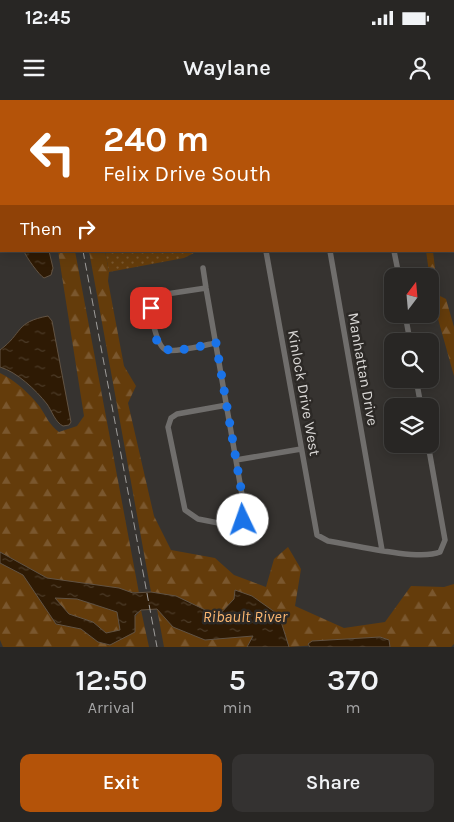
<!DOCTYPE html>
<style>
body{margin:0;font-family:Karla,sans-serif;background:#343231;color:#f1f3f6;height:100vh;display:flex;flex-direction:column;font-size:19px;white-space:nowrap}
*{box-sizing:border-box;margin:0}
p{font-size:16px;color:#a5a5a6}
.icon{flex:none;width:28px;height:28px;fill:none;stroke:currentColor;stroke-width:2;stroke-linecap:round;stroke-linejoin:round}
.map{position:relative;height:547px;overflow:hidden}
.side{display:flex;flex-direction:column;background:#282624;flex:1}
.side>*{flex:none}
.banner{position:absolute;left:0px;top:0px;width:455px;height:152px;box-shadow:0 2px 12px #0003,0 0 0 1px #444341;background:#b45309;color:#fff;overflow:hidden}
.needle{width:32px;rotate:16deg}
.fabs{position:absolute;left:384px;top:168px;display:grid;gap:10px}
.fabs a{display:grid;place-items:center;width:55px;height:55px;border-radius:10px;background:#282624;box-shadow:0 2px 12px #0003,0 0 0 1px #444341;font-size:25px}
.pin{position:absolute;display:grid;place-items:center;width:42px;height:42px;color:#fff;margin:-21px;border-radius:10px;box-shadow:0 2px 8px #0006}
.me{position:absolute;width:55px;margin:-28px;rotate:357deg;stroke-linejoin:round;filter:drop-shadow(0 0 4px #0008)}
.turn{display:flex;align-items:center;gap:18px;height:105px;padding:0 20px;font-size:22px}
.turn .icon{width:65px;height:65px;stroke-width:2.5}
.turn b{display:block;font-size:35px;line-height:42px}
.then{display:flex;align-items:center;height:48px;padding:0 20px;background:#0003;gap:10px;font-size:19px}
.eta{display:flex;justify-content:space-evenly;align-items:center;height:85px;text-align:center}
.eta b{font-size:30px;font-weight:600;line-height:35px}
.cta{display:flex;gap:10px;margin-top:auto;padding:10px 20px}
.cta a{flex:1;height:58px;border-radius:10px;background:#b45309;color:#fff;font-size:20px;font-weight:600;line-height:58px;text-align:center}
.cta a+a{background:#343231;color:#f1f3f6}
.status{display:flex;justify-content:space-between;align-items:center;height:35px;padding:0 25px;background:#282624;direction:ltr}
.status svg{height:14px;fill:currentColor}
header{display:flex;justify-content:space-between;align-items:center;height:65px;padding:0 20px;background:#282624;font-size:22px;font-weight:600}
.map>svg:first-child{display:block}
.grass{fill:url(#grass-dots)}
.forest{fill:url(#forest-firs)}
.water{fill:url(#water-ripples);stroke:#625343;fill-rule:evenodd}
.lines{fill:none;stroke-linecap:round;stroke-linejoin:round}
.lane{stroke:#706e6c;stroke-width:3}
.street{stroke:#706e6c;stroke-width:5.5}
.rail{stroke:#9e9c9a;stroke-width:1;stroke-dasharray:8 4;stroke-linecap:butt}
.route{stroke:#1a73e8;stroke-width:9;stroke-dasharray:0 16.2}
.labels{text-anchor:middle;stroke-width:5;stroke-linejoin:round;paint-order:stroke}
.street-label{font-size:15px;fill:#dad8d6;stroke:#2c2926}
.water-label{font-size:16px;font-style:italic;fill:#fbb771;stroke:#2c2926}
</style>
<div class="status"><b>12:45</b><svg viewBox="0 0 49 12"><path d="M0 12V9h3v3zM5 12V6h3v6zM10 12V3h3v9zM15 12V0h3v12zM26 1h20v11H26zM47 4h2v5h-2z"/></svg></div>
<header><svg class="icon" aria-label="menu" viewBox="0 0 24 24"><path d="M4 6h16M4 12h16M4 18h16"/></svg>Waylane<svg class="icon" aria-label="person" viewBox="0 0 24 24"><circle cx="12" cy="8" r="4"/><path d="M4 21q1-7 8-7t8 7"/></svg></header>
<div class="map">
<svg width="454" height="547" viewBox="0 0 454 547">
<defs>
<pattern id="grass-dots" width="8" height="8" patternUnits="userSpaceOnUse" patternTransform="scale(1.25)"><rect width="8" height="8" fill="#643c0b"/><path d="M2 2h.1M6 6h.1" fill="none" stroke="#7a572e" stroke-width="1.8" stroke-linecap="round"/></pattern>
<pattern id="forest-firs" width="22" height="20" patternUnits="userSpaceOnUse" patternTransform="scale(1.25)"><rect width="22" height="20" fill="#643c0b"/><path d="M5 1l3.5 6h-7zM16 11l3.5 6h-7z" fill="#7a572e"/></pattern>
<pattern id="water-ripples" width="26" height="14" patternUnits="userSpaceOnUse" patternTransform="scale(1.25)"><rect width="26" height="14" fill="#2e1a04"/><path d="M2 4q2-2 4 0t4 0M15 11q2-2 4 0t4 0" fill="none" stroke="#4c3b28"/></pattern>
</defs>
<rect width="100%" height="100%" fill="#363330"/>
<path class="grass" d="M79,0H257V1H79Z
M105,151H198L184,158L109,172Z"/>
<path class="forest" d="M58,151H75L139,493L47,478L0,452V273C15,280 30,294 40,307C46,316 50,326 59,332L77,326L84,316Z
M89,151H105L109,172L108,181L124,266L136,286L128,303L154,416L171,450L215,458L234,475L266,487L274,459L288,447L301,469L295,506L344,528L385,522L411,486L444,487L454,484V544L451,547H390L389,540L289,547L279,515L234,499L218,517L176,496L151,492Z
M426,151H433L438,195L446,199L454,227V276L433,201Z
M0,463L23,475L56,524L81,529L98,542L110,545L141,510L149,547H3L0,540Z
M54,498L77,499L117,512L120,531L106,533L93,522L69,514Z
M157,509L173,527L205,540L253,536L247,547H164Z"/>
<path class="water" d="M24,151H49L53,168L51,175L44,178C39,175 26,157 24,151Z
M48,216L52,221L71,322L69,325L63,326C55,322 52,311 47,304C36,290 17,272 0,267V250C23,233 15,222 48,216Z
M0,452L47,478L119,488L133,493L151,492L176,496L218,516L234,499L235,490L252,496L279,515L289,547H247L253,536L205,540L173,527L157,509L141,510L135,515V532L110,545L98,542L81,529L56,524L23,475L0,463ZM55,498L77,499L117,512L120,530L106,533L93,522L69,514Z
M380,537L389,540L390,547H310L308,544L312,541Z"/>
<g class="lines">
<path class="lane" d="M23,0V1"/>
<path class="street" d="M344,0L345,1
M409,1V0
M266,151L317,435L328,441C353,445 419,461 440,452L445,440L428,344
M330,151L382,450
M394,151L399,176
M203,168L206,188L245,412L243,420L234,426L198,419L185,410L168,327L171,318L177,314L227,305
M206,188L160,195C156,198 154,200 152,204C149,212 157,247 166,250C176,253 204,245 216,243
M405,214L410,241
M416,279L421,306
M236,360L301,349"/>
<path class="rail" d="M52,0V1
M83,151L157,547"/>
</g>
<g class="lines">
<path class="route" d="M151,208C153,219 154,233 158,244C164,257 204,245 216,243L245,412L243,420"/>
</g>
<g class="labels">
<g class="street-label">
<text transform="translate(363 269) rotate(80)" y="5">Manhattan Drive</text>
<text transform="translate(304 293) rotate(80)" y="5">Kinlock Drive West</text>
</g>
<g class="water-label">
<text x="245" y="522">Ribault River</text>
</g>
</g>
</svg>
<div class="fabs">
<a><svg class="needle" viewBox="-14 -14 28 28"><path d="M0-13l5 13h-10z" fill="#e53935"/><path d="M0 13l5-13h-10z" fill="#a5a5a6"/></svg></a>
<a><svg class="icon" aria-label="search" viewBox="0 0 24 24"><circle cx="10" cy="10" r="6"/><path d="M15 15l6 6"/></svg></a>
<a><svg class="icon" aria-label="layers" viewBox="0 0 24 24"><path d="M12 4l9 5-9 5-9-5zM3 14l9 5 9-5"/></svg></a>
</div>
<div class="pin" style="left:151px;top:208px;background:#d93025"><svg class="icon" aria-label="arrive" viewBox="0 0 24 24"><path d="M6 21V4h12l-3 4 3 4H6"/></svg></div>
<svg class="me" style="left:243px;top:420px" viewBox="-20 -20 40 40"><circle r="19" fill="#fff"/><path d="M0-13L10 11 0 6-10 11z" fill="#1a73e8"/></svg>
<div class="banner">
<div class="turn"><svg class="icon" aria-label="left" viewBox="0 0 24 24"><path d="M17 20v-9H6M10 6l-5 5 5 5"/></svg><div><b>240 m</b>Felix Drive South</div></div>
<div class="then">Then<svg class="icon" aria-label="right" viewBox="0 0 24 24"><path d="M7 20v-9h11M14 6l5 5-5 5"/></svg></div>
</div>
</div>
<section class="side">
<div class="eta">
<div><b>12:50</b><p>Arrival</p></div>
<div><b>5</b><p>min</p></div>
<div><b>370</b><p>m</p></div>
</div>
<div class="cta"><a>Exit</a><a>Share</a></div>
</section>
